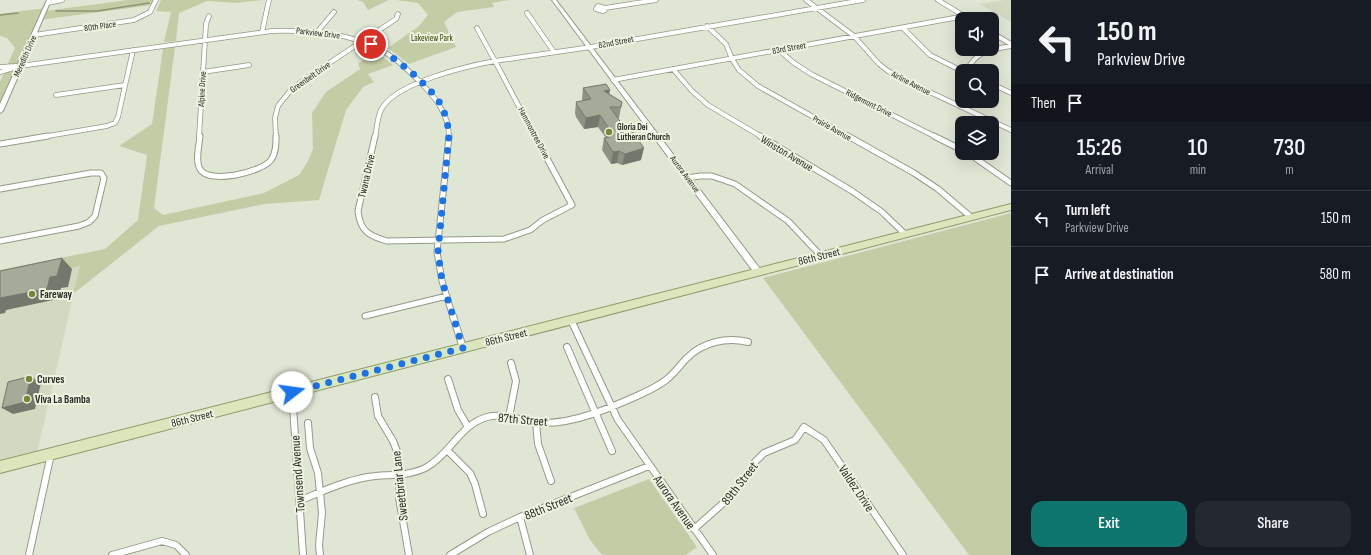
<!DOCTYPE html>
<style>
body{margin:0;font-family:"Sofia Sans Condensed",sans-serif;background:#242831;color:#f1f3f6;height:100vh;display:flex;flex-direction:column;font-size:15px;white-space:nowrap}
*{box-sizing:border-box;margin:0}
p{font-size:13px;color:#9ea1a6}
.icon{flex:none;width:22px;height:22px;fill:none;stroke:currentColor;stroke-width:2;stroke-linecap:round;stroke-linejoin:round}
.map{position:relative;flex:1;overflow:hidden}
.details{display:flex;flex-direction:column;background:#171b24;width:360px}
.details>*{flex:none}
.banner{background:#171b24;color:#f1f3f6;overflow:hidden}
.tools{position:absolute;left:955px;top:12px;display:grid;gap:8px}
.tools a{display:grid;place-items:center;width:44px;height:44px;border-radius:8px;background:#171b24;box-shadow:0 4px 16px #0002;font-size:20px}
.pin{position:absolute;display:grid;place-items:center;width:34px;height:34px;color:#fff;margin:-17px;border:2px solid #fff;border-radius:50%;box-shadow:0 1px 4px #0007}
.me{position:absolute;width:44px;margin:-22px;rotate:75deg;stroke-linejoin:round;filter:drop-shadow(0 0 3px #0008)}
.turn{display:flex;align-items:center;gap:14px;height:84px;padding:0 20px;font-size:18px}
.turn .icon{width:52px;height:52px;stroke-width:2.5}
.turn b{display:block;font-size:28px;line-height:34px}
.then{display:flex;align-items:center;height:38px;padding:0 20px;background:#0003;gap:8px;font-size:15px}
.eta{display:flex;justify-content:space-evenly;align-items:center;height:68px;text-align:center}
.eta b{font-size:24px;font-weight:600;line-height:28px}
.button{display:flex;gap:8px;margin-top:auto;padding:8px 20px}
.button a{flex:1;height:46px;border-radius:12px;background:#0f766e;color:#fff;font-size:16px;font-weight:600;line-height:46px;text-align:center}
.button a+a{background:#242831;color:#f1f3f6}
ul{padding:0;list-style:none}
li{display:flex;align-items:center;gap:12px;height:56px;padding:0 20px;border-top:1px solid #363941}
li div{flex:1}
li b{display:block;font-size:15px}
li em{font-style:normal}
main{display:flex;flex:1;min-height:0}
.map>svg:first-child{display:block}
.built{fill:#d1d9c1}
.green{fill:#c2cda6}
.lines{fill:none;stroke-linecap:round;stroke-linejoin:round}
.stream{stroke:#8b9670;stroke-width:1.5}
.street-far2-casing{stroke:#949989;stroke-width:5.5}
.street-far1-casing{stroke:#949989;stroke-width:7}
.street-casing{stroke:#949989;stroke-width:8}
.secondary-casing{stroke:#949989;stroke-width:2}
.primary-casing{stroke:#8d9a6a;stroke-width:2}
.street-far2{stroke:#fff;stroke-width:4}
.street-far1{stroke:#fff;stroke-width:5}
.street{stroke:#fff;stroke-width:6}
.secondary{fill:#fff;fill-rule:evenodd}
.primary{fill:#dbe6bc;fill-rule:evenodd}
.wall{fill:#8e9284}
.shaded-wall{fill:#74776b}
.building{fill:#a5aa99;stroke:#74776b}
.route{stroke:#1a73e8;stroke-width:7;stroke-dasharray:0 12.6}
.poi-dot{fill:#758838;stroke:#eef3e1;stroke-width:1.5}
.labels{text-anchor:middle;stroke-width:4;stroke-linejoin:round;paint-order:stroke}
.far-street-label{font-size:9px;fill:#2a2c26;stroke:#eef3e1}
.far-park-label{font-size:9px;fill:#374402;stroke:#eef3e1}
.far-poi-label{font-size:9px;font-weight:bold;fill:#2a2c26;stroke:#eef3e1;text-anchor:start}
.street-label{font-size:11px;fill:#2a2c26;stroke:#eef3e1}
.poi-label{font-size:11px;font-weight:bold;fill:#2a2c26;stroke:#eef3e1;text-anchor:start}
.near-street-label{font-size:13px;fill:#2a2c26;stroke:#eef3e1}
</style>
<main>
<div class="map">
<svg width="1011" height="555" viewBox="0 0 1011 555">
<rect width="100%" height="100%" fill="#e0e6d4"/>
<path class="built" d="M1004,0H1011V22L980,4Z
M80,266L36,458L0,467V283Z"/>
<path class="green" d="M127,0H153L152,5L40,20L0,111V82L15,48L7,38L0,36V14L46,8L45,11Z
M161,0H264L236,3L207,1L179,13L176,41L164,42L171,12L156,11Z
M357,0H389L368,10L363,2Z
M396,0H509L492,3L494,7L457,12L444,22L456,47L409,64L388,48L419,26L428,15L418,3Z
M175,47L154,208L163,215L264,193L299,175L307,163L313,149L312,113L326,92L360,69L358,63L377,52L393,65L368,74L374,82L363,87L346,110L319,200L265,204L159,226L73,294L80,266L0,283V270L105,249L138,220L147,155L119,146L152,124L163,49Z
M1011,213V555H969L763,278Z
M649,479L697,547L686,555H602L590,540L574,508Z"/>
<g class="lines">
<path class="stream" d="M56,11H97L149,3
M0,15L18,13"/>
<g class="street-far2-casing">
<path id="street-far2" d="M806,0L854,36L879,64L888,71L906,81L1011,130
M938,0L969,19
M48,3L62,0
M598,6L605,8V10L603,11L596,9Z
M605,8L656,0
M527,13L554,52
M707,26L726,44L732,59L739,70L758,86L849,137
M477,28L495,61
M903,28L930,55L962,71
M318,31L334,12
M262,32L269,0
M992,33L1011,44
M34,35L134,20L150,12L156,0
M779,50L794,63L811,74L936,137
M495,61L535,137
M495,61L591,47L863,0
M0,67L16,66
M673,69L692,91L708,105L762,137
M966,71C978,50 989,50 1011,46
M0,72L20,66L272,31C315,30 359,33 395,59C404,66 412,74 420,82C435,97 449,114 449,137
M203,72L249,65
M613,80L965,16
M992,84L1011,93
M56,95L125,85
M42,137L107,126L115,123L118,117L133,50
M199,137L206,24L209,16
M276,137L275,118L278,106L290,91L305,79L396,19L398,14
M375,137C377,129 377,118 381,110C394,83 467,66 495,61"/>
</g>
<g class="street-far1-casing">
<path id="street-far1" d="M200,136C199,146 195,161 200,169C209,185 262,172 271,160C276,153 276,144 276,136
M375,136L358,211C360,231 369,236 387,241L504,239L530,230L543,220L572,205L535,136
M449,136L437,252L442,281L453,317
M760,136L852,191L882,212L905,234
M848,136L914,173L938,189L971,217
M934,136L962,150
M0,144L48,136
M968,153L1011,183
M687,178L700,176H712L735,184L788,221L821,256
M0,189L91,173H101L104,178L95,216L89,222L79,226L0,241
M365,316L447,296"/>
</g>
<g class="street-casing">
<path id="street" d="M453,316L463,348
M571,320L618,420L713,555
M567,347L612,451
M448,379L458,410L468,427
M292,392L303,555
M375,397L378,416L393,441L398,454L400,474L399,498L409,555
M509,417L516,381L511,363
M536,422L538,444L551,481
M308,423L310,448L318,473L322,513L319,545L320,555
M447,450L470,473L475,484L483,514
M299,501C321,492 344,481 368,477C387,474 409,477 427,467C450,454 461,424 487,417C506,412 525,423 544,423C576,423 610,408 639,395C648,391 658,386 666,380C674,374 680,365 687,358C703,342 726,337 748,342
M520,517L530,555
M694,529L729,498L747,477L755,462L764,453L795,440L804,427L824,440L903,555
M29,555L51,454
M112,555L162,541L176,545L186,555
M450,555L488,532L520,517L649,466"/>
</g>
<g class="secondary-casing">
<path id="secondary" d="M47,0H51L3,111L0,113V104Z
M552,0H556L761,270L762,272L761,274H755Z"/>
</g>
<g class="primary-casing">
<path id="primary" d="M1011,204V210L0,473V461Z"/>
</g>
<use href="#street-far2" class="street-far2"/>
<use href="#street-far1" class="street-far1"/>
<use href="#street" class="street"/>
<use href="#secondary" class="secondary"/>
<use href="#primary" class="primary"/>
</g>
<path class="wall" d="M583,88L609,94L622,102L619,118H617L641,160L622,165L617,163L611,164L602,150L604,138H606L598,127L584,129L576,117L575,113L576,102L583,101L582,99Z"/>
<path class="shaded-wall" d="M610,90L608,101L604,91Z
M600,115L598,127L584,129L586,118Z
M644,148L641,160L622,165L625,154Z
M619,151L617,163L611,164L613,152Z
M62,258L72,269L68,287L61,288L58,299L6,310L5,313L0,314V298L50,277Z
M31,376L41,383L35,409L13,414L2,408Z"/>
<path class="building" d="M606,84L610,90L604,91L622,102L621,107H610L624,127L627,129L630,128L644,148L625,154L619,151L613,152L604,138L610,137L607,133L610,132L608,130H610L600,115L586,118L577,105L576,102L591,99L583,88Z
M62,258L57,276L50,277L47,289L0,298V271Z
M31,376L25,402L2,408L8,382Z"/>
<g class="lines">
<path class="route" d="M292,392L463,348L442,281L438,252L449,135C448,125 446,115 441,105C429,84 392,55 371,44"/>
</g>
<g class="poi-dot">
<circle cx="609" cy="132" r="4"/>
<circle cx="32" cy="294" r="4"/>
<circle cx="29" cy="379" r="4"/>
<circle cx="27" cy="399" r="4"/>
</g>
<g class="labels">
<g class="far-street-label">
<text transform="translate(100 26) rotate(-8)" y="3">80th Place</text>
<text transform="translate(318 33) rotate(7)" y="3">Parkview Drive</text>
<text transform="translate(616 42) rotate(-11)" y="3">82nd Street</text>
<text transform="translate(789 48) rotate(-10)" y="3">83rd Street</text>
<text transform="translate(25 56) rotate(-66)" y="3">Meredith Drive</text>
<text transform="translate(310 77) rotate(-35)" y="3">Greenbelt Drive</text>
<text transform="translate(911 83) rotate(27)" y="3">Airline Avenue</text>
<text transform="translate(202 89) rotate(-87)" y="3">Alpine Drive</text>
<text transform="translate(869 103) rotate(27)" y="3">Ridgemont Drive</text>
<text transform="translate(832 128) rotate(29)" y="3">Prairie Avenue</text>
<text transform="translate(534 133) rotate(62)" y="3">Hammontree Drive</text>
<text transform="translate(685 174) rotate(53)" y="3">Aurora Avenue</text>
</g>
<g class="far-park-label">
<text x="432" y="41">Lakeview Park</text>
</g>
<g class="far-poi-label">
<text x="617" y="130">Gloria Dei<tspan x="617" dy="10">Lutheran Church</tspan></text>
</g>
<g class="street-label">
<text transform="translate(787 153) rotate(31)" y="4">Winston Avenue</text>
<text transform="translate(366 176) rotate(-77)" y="4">Twana Drive</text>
<text transform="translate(819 256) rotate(-14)" y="4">86th Street</text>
<text transform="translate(506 337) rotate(-14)" y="4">86th Street</text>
<text transform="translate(192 418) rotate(-14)" y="4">86th Street</text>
</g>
<g class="poi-label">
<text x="40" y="298">Fareway</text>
<text x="37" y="383">Curves</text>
<text x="35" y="403">Viva La Bamba</text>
</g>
<g class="near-street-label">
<text transform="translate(523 419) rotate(5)" y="5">87th Street</text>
<text transform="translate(297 474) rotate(-94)" y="5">Townsend Avenue</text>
<text transform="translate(739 483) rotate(-52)" y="5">89th Street</text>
<text transform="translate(399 486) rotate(-96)" y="5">Sweetbriar Lane</text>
<text transform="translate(857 488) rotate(56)" y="5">Valdez Drive</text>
<text transform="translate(675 502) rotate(55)" y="5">Aurora Avenue</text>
<text transform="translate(548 506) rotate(-22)" y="5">88th Street</text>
</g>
</g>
</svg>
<div class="tools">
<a><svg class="icon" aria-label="sound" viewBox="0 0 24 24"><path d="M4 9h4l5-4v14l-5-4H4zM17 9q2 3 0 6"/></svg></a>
<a><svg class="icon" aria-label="search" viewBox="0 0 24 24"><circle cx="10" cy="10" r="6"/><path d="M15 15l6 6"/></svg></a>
<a><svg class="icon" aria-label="layers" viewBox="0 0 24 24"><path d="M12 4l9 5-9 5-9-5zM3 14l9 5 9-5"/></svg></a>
</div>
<div class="pin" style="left:371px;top:44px;background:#d93025"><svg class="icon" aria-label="arrive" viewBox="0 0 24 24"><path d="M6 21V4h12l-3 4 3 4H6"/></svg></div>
<svg class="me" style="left:292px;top:392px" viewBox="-20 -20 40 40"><circle r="19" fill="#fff"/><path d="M0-13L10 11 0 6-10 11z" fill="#1a73e8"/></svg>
</div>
<section class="details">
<div class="banner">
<div class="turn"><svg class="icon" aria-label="left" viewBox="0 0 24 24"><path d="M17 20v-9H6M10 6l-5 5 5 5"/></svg><div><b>150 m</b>Parkview Drive</div></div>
<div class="then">Then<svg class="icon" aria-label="arrive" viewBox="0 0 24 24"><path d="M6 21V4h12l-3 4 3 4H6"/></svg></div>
</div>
<div class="eta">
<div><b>15:26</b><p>Arrival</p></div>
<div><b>10</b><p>min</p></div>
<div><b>730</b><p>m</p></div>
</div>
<ul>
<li><svg class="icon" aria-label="left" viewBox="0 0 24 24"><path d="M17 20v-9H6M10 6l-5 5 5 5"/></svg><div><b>Turn left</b><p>Parkview Drive</p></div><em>150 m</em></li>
<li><svg class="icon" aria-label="arrive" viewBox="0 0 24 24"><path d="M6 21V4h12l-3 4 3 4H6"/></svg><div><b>Arrive at destination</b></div><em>580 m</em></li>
</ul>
<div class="button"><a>Exit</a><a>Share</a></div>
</section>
</main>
